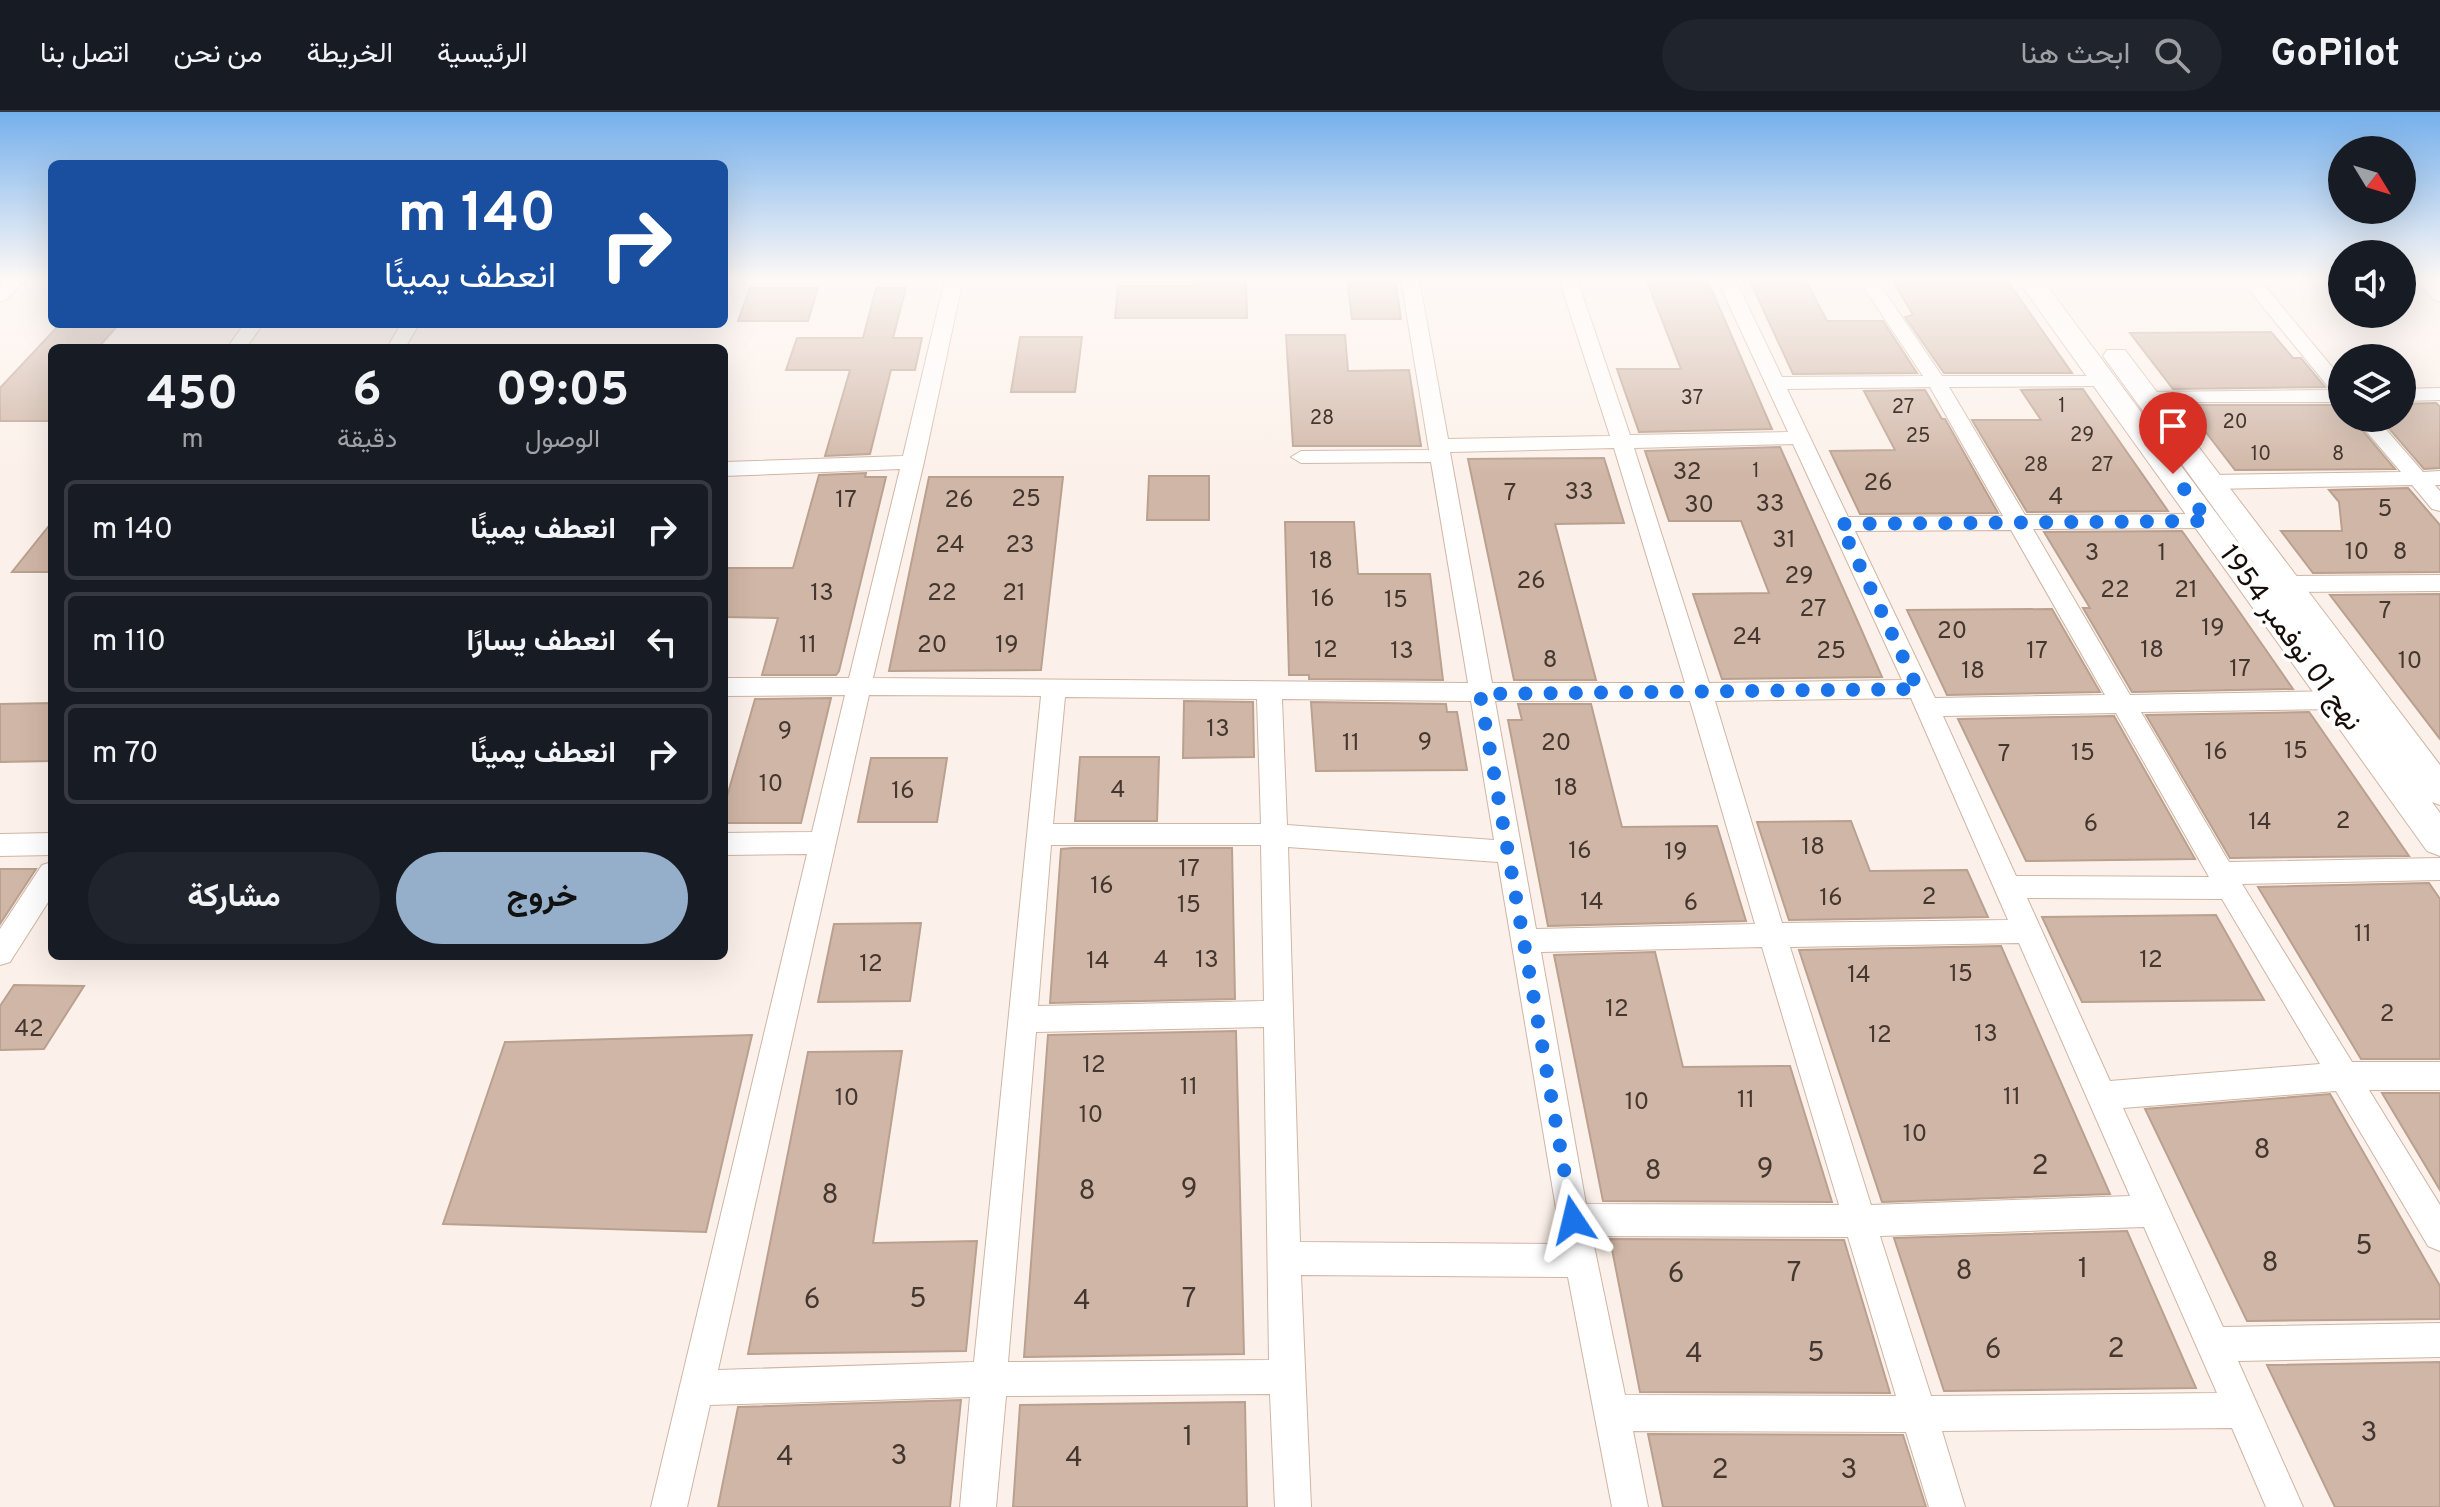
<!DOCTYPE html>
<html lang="ar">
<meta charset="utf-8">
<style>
body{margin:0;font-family:Overpass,Vazirmatn,sans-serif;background:#20242c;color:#f1f3f6;direction:rtl;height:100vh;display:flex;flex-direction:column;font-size:30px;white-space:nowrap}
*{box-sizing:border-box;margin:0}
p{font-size:26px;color:#9ea1a6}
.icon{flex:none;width:44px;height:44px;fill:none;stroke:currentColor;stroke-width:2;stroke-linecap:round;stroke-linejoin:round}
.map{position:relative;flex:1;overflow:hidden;direction:ltr}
.panel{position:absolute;left:48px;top:232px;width:680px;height:616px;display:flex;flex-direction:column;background:#171b24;border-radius:12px;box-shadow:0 8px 32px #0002;direction:rtl}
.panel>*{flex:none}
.guide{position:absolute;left:48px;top:48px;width:680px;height:168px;border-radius:12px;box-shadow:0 8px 32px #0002;direction:rtl;background:#1a4fa0;color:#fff;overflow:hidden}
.needle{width:52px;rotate:128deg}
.buttons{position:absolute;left:2328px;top:24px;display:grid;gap:16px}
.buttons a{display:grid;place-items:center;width:88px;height:88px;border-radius:50%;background:#171b24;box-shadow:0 8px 32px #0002;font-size:40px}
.pin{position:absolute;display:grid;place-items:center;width:68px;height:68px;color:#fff;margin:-82px -34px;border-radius:50% 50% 50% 0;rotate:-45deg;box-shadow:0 0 8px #0007}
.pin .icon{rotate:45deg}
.me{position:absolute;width:88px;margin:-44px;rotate:350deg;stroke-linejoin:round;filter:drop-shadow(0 0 6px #0008)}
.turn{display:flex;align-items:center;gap:28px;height:168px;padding:0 40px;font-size:36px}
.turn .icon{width:104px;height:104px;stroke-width:2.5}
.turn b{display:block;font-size:56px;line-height:68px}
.eta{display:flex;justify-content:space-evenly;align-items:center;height:136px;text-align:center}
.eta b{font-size:48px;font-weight:700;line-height:56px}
.action{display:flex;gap:16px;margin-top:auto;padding:16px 40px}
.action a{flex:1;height:92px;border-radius:48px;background:#95afca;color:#111;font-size:32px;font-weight:700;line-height:92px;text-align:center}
.action a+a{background:#20242c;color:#f1f3f6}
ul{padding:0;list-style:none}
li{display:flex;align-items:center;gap:24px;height:100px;margin:0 16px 12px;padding:0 24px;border:4px solid #363941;border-radius:12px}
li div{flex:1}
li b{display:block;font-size:30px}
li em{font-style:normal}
header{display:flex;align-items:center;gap:48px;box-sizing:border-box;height:112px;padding:0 40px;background:#171b24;border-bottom:2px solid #363941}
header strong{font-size:38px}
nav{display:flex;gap:44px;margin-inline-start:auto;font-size:28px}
.search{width:560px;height:72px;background:#20242c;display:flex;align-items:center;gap:20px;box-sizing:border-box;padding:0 28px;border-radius:44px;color:#9ea1a6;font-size:30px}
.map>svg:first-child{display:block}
.building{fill:#d0b6a6;stroke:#b9a08f;stroke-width:2}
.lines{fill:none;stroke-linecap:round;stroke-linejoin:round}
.minor-casing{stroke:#cfb5a4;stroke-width:2}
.secondary-casing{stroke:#cfb5a4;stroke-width:2}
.minor{fill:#fff;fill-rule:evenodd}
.secondary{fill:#fff;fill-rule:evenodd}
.route{stroke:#1a73e8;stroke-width:14;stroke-dasharray:0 25.2}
.labels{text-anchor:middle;stroke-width:7;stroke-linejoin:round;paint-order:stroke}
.far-number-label{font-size:20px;fill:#443730}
.number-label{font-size:24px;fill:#443730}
.street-label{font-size:28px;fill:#160d08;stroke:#fff}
.near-number-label{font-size:28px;fill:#443730}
</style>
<header>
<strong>GoPilot</strong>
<div class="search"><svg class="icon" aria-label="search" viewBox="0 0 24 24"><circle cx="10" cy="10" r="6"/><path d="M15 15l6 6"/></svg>ابحث هنا</div>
<nav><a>الرئيسية</a><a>الخريطة</a><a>من نحن</a><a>اتصل بنا</a></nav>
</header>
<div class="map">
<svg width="2440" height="1395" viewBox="0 0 2440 1395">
<rect width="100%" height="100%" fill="#fcf1ea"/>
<path class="building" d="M1194,167H1246L1247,206H1115L1118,174H1194Z
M1347,167H1395L1401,207H1352Z
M1646,167H1707L1772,317L1639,320L1617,257H1681Z
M1749,167H1805L1827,209H1883L1917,261L1793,262Z
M1892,167H2006L2072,261H1944L1905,205L1913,203Z
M750,176H818L808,209H738Z
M876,176H906L893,226H922L915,258H891L870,342L825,344L850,258H786L797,226H863Z
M60,212H119L98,236H52V309H0V276Z
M2271,220L2293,246H2301L2325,275L2173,277L2130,221Z
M1286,223H1345L1348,259L1409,258L1421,334H1293Z
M1020,225H1082L1075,280H1011Z
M2083,277L2087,283L2168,399L2027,400L1972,308H2041L2021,278Z
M1925,278L1942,307H1945L1998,401L1860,402L1830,339L1895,338L1864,279Z
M2436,291L2440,295V356L2424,357L2380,306H2402V292Z
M2185,293H2342V306H2352L2395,357L2235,358Z
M1780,335L1858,510L1882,565L1722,567L1693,482L1769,481L1741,409H1669L1645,339Z
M1604,346L1624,411L1555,412L1596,568H1514L1468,347Z
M866,361L865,365H886L839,559L836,563H762L778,506L724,505V456H793L819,363Z
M1149,364H1209V408H1147Z
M929,365H1063L1041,558L889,559Z
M2408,376L2440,413V460L2313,461L2281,419H2342L2339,390L2329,378Z
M52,410V460H12Z
M1285,410H1354L1358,462H1430L1443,568L1309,567V563H1289Z
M2182,419L2236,495L2293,577L2132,580L2083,496H2090L2044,420Z
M2440,482V627L2330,483Z
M2052,497L2100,580L1947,583L1907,498Z
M831,586L801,711H724V695L755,587Z
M1184,589L1253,590L1254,645L1183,646Z
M1311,590L1446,592L1447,600H1457L1467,658L1316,659Z
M52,591V649L0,650V592Z
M1518,592H1591L1622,715L1717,714L1746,809L1548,814L1508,608H1522Z
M2309,600L2312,604L2409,744L2230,746L2146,603Z
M2114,604L2195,747L2026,749L1958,607Z
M1080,645H1159L1157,709H1075Z
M871,646H947L937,710H858Z
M1851,709L1870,759L1967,758L1988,805L1789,808L1757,710Z
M1073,736H1232L1235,887L1050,891L1061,737Z
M0,757H36L0,812Z
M2429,771L2440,787V947H2361L2258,775Z
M2216,803L2264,888L2082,890L2042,805Z
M921,811L910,889L818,890L834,812Z
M2001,834L2110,1082L1882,1090L1799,838Z
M1655,840L1683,955L1790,954L1832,1090L1603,1089L1554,843Z
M14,873L84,874L44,937L0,938V894Z
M1236,919L1244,1242L1024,1245L1048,923Z
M752,923L706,1120L443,1112L505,930Z
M902,939L873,1131L977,1129L966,1239L748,1242L808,940Z
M2382,981H2440V1078Z
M2330,982L2440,1174V1207L2247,1209L2145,997Z
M2127,1119L2196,1276L1944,1279L1894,1126Z
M1610,1127L1844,1128L1890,1281L1640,1280Z
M2440,1250V1395H2335L2267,1253Z
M961,1288L950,1395H718L738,1295Z
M1245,1290L1247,1395H1013L1020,1293Z
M1648,1322L1903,1323L1926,1395H1663Z"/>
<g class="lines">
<g class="minor-casing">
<path id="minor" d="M6,167H26L6,188L0,189V174Z
M945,167H963L924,350L873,566L1468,571L1431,350L1301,351L1291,345L1301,339L1429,338L1401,167H1419L1448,327L1610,324L1559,167H1577L1630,323L1788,320L1717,167H1735L1782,265L1923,264L1858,167H1876L1942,264H2111L2114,268L2111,272L2104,274L1949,275L2025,403L2208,402L2216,404L2219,409L2216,414L2208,416L2033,417L2130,583L2337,579L2346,582L2349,588L2346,594L2337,597L2141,600L2229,750L2440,746V768L2242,772L2352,950H2440V978H2369L2440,1093V1139L2428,1134L2336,979L2123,996L2223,1215L2440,1211V1245L2238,1249L2303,1395H2266L2232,1316L1942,1319L1965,1395H1929L1906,1320L1633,1319L1648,1395H1612L1568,1165L1301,1163L1311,1395H1275L1270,1282L1006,1284L996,1395H960L970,1285L710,1293L687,1395H651L807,742L724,743V721L812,720L845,583L724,584V566H849L900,357L724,364V350L903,344ZM1930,275L2003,404L1848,405L1787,277ZM1793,332L1902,568L1709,571L1634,336ZM1614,336L1685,571H1492L1450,340ZM2011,418L2105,583L1935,586L1855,419ZM869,583L1041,584L974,1250L718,1258ZM1065,585L1257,587L1261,712H1053ZM1911,586L2008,808L1782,811L1715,589ZM1282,587L1471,589L1494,728L1287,713ZM1495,589H1690L1755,812L1536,817ZM2116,601L2209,765L2016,764L1943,604ZM1051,733H1261L1264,889L1038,894ZM1288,735L1498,750L1562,1132L1300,1130ZM2027,786L2222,787L2320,952L2110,969ZM2019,831L2130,1084L1871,1093L1790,835ZM1762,835L1839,1093L1586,1092L1541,840ZM1264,915L1269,1248L1008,1250L1036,920ZM2144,1115L2217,1281L1931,1284L1880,1124ZM1592,1124L1848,1125L1896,1284L1625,1283Z
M2240,167H2259L2342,267V290H2142L2139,286L2142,282L2149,280L2331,278Z
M2415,167H2434L2440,173V189L2434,188Z
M244,212H263L246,236H227Z
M401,212H419L405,236H387Z
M2440,276V288L2402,289V277Z
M2355,306H2376L2423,360L2440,359V373H2435L2440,379V399L2432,397L2412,373L2211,377L2201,370L2211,363L2401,360Z
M2440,463V479L2286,480L2278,477L2275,472L2278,467L2286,464Z
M52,721V743L0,744V722Z
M52,750V784L10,850L0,853V817L42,753Z"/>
</g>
<g class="secondary-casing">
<path id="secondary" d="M2017,167H2042L2269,472L2103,244L2107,238H2125L2440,653V693L2432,690L2440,701V744L2427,739Z"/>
</g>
<use href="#minor" class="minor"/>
<use href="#secondary" class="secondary"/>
</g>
<linearGradient id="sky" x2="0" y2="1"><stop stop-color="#75b0ec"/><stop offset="0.46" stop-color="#fef9f6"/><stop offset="1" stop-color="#fef9f6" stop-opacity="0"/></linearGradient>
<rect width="2440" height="363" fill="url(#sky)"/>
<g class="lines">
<path class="route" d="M1573,1108L1480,582L1918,577L1840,412L2208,409L2173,362"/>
</g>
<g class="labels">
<g class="far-number-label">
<text x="1692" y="292">37</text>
<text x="2062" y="300">1</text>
<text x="1903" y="301">27</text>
<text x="1322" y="312">28</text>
<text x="2235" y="316">20</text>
<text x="2082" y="329">29</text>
<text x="1918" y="330">25</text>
<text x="2261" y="348">10</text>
<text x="2338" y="348">8</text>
<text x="2036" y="359">28</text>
<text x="2102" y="359">27</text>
<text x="1756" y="365">1</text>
</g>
<g class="number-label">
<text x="1687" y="367">32</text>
<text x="1878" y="378">26</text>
<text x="1579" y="387">33</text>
<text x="1510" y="388">7</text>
<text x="2056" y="392">4</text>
<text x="1026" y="394">25</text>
<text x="846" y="395">17</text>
<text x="959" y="395">26</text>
<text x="1770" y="399">33</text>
<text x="1699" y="400">30</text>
<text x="2385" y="404">5</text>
<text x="1784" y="435">31</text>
<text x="950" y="440">24</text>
<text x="1020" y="440">23</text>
<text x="2357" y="447">10</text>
<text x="2400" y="447">8</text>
<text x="2092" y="448">3</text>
<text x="2162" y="448">1</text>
<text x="1321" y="456">18</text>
<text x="1799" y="471">29</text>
<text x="1531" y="476">26</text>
<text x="2115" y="485">22</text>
<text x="2186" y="485">21</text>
<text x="822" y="488">13</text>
<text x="942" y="488">22</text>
<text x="1014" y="488">21</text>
<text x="1323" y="494">16</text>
<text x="1396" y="495">15</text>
<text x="1813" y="504">27</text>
<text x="2385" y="506">7</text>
<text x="2213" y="523">19</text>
<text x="1952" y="526">20</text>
<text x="1747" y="532">24</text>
<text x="808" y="540">11</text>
<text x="932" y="540">20</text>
<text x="1007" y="540">19</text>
<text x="1326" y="545">12</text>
<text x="2152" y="545">18</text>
<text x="1402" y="546">13</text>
<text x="1831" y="546">25</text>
<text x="2037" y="546">17</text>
<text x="1550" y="555">8</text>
<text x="2410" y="556">10</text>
<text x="2240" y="564">17</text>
<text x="1973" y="566">18</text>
<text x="1218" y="624">13</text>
<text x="785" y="626">9</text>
<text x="1425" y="637">9</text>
<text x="1351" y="638">11</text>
<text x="1556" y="638">20</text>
<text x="2296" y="646">15</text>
<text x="2216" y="647">16</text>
<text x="2083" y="648">15</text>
<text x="2004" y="649">7</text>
<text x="771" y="679">10</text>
<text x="1566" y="683">18</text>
<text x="1118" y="685">4</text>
<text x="903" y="686">16</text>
<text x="2343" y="716">2</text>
<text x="2260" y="717">14</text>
<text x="2091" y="719">6</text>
<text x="1813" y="742">18</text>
<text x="1580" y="746">16</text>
<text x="1676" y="747">19</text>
<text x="1189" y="764">17</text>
<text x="1102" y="781">16</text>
<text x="1929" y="792">2</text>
<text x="1831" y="793">16</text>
<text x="1592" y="797">14</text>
<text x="1691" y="798">6</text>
<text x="1189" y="800">15</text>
<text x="2363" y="829">11</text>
<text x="1161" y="855">4</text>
<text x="1207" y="855">13</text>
<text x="2151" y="855">12</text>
<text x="1098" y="856">14</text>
<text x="871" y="859">12</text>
<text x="1961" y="869">15</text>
<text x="1859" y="870">14</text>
<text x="1617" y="904">12</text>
<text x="2387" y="909">2</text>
<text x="29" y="924">42</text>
<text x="1986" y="929">13</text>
<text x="1880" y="930">12</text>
<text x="1094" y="960">12</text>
<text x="1189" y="982">11</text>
<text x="2012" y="992">11</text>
<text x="847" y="993">10</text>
<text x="1746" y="995">11</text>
<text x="1637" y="997">10</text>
<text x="1091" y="1010">10</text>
<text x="1915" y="1029">10</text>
</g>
<g class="street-label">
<text transform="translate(2292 525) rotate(54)" y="10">نهج 01 نوفمبر 1954</text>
</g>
<g class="near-number-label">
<text x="2262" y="1046">8</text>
<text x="2040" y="1062">2</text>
<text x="1765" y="1065">9</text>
<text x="1653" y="1067">8</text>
<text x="1189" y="1085">9</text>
<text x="1087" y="1087">8</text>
<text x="830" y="1091">8</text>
<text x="2364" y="1142">5</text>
<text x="2270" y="1159">8</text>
<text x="2083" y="1165">1</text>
<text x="1964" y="1167">8</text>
<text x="1794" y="1169">7</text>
<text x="1676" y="1170">6</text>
<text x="918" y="1195">5</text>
<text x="1189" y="1195">7</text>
<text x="812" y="1196">6</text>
<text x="1082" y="1197">4</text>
<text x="2116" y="1245">2</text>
<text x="1993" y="1246">6</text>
<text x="1816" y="1249">5</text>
<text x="1694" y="1250">4</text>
<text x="2369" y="1329">3</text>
<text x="1188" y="1333">1</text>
<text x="899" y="1352">3</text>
<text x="785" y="1353">4</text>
<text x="1074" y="1354">4</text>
<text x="1720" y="1366">2</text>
<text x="1849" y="1366">3</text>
</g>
</g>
</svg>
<div class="buttons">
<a><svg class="needle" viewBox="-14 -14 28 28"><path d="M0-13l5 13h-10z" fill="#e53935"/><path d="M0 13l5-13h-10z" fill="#9ea1a6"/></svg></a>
<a><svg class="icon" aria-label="sound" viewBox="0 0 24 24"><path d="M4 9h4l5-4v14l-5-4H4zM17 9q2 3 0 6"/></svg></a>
<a><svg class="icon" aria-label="layers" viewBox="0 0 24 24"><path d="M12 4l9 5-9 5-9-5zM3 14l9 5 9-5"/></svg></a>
</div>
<div class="pin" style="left:2173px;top:362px;background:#d93025"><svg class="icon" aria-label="arrive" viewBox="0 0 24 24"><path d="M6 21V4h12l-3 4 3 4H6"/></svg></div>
<svg class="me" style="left:1573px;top:1108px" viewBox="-20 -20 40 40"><path d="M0-17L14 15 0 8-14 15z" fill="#1a73e8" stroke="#fff" stroke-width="4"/></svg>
<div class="guide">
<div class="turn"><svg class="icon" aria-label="right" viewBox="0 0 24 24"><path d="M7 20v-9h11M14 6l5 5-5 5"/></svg><div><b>140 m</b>انعطف يمينًا</div></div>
</div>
<section class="panel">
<div class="eta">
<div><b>09:05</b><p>الوصول</p></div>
<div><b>6</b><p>دقيقة</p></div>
<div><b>450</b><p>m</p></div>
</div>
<ul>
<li><svg class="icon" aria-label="right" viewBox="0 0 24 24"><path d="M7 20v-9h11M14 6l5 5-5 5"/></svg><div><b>انعطف يمينًا</b></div><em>140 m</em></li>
<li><svg class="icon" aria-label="left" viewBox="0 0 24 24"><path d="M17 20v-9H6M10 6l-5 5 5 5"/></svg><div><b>انعطف يسارًا</b></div><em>110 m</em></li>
<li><svg class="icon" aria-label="right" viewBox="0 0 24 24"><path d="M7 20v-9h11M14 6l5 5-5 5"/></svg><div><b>انعطف يمينًا</b></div><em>70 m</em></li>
</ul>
<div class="action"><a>خروج</a><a>مشاركة</a></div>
</section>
</div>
